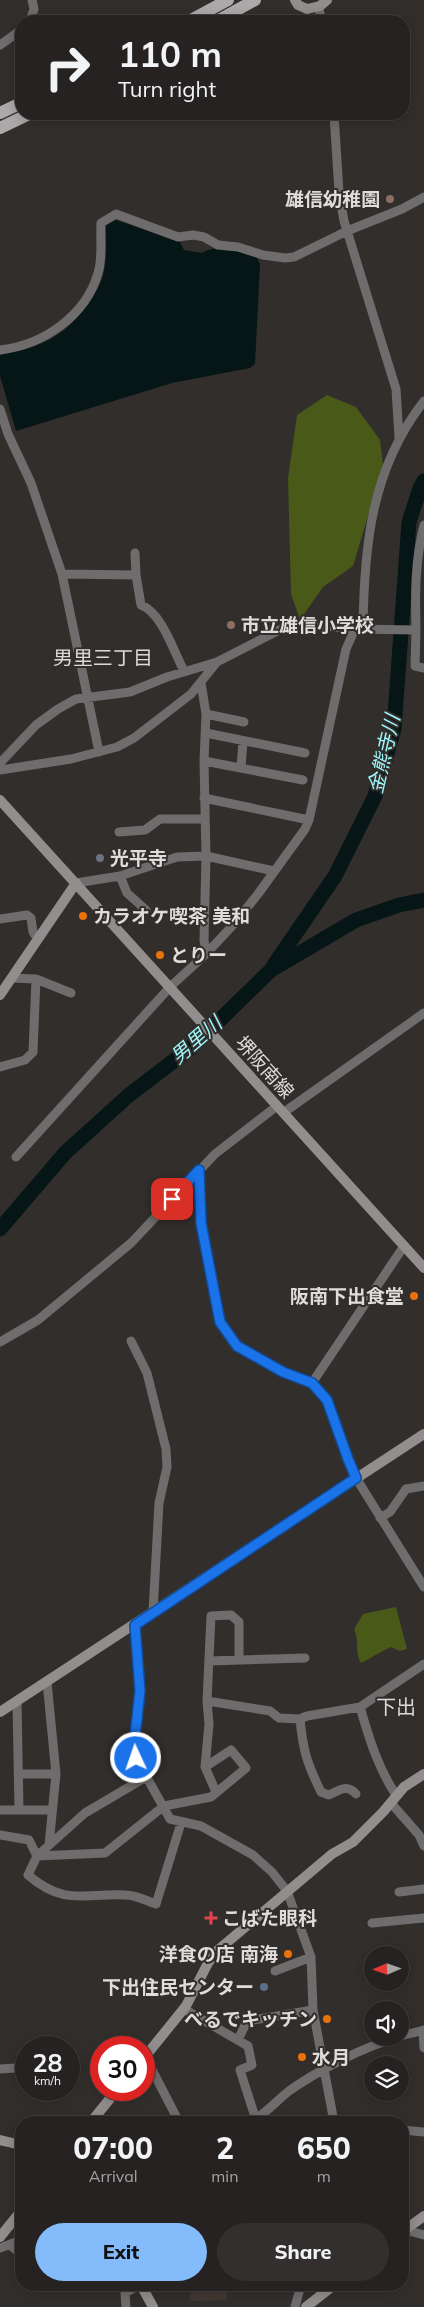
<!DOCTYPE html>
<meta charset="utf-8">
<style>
body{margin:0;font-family:Mulish,"Noto Sans JP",sans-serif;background:#322f2e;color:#f1f3f6;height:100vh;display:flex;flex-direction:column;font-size:19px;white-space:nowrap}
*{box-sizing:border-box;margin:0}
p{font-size:16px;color:#a4a4a5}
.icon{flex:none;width:28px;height:28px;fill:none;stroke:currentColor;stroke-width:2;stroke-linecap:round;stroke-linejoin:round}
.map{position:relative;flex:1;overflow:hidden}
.panel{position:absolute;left:15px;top:2116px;width:394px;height:175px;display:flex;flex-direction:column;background:#262221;border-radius:20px;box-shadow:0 2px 12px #0003,0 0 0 1px #423f3f}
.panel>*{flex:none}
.hud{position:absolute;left:15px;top:15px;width:395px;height:105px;border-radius:20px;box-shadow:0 2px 12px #0003,0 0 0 1px #423f3f;background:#262221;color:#f1f3f6;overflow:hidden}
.needle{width:32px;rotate:268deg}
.buttons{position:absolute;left:364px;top:1946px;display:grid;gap:10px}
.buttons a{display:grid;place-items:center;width:45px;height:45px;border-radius:50%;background:#262221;box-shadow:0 2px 12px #0003,0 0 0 1px #423f3f;font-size:25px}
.speed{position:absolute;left:15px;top:2036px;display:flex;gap:10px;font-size:25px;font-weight:700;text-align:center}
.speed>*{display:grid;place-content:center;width:65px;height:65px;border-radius:50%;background:#262221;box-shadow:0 2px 12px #0003,0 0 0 1px #423f3f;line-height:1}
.speed small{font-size:12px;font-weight:400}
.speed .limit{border:8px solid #d22;background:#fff;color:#111}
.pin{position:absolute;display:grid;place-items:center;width:42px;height:42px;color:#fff;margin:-21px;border-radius:10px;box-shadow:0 2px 8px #0006}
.me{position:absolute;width:55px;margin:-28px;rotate:357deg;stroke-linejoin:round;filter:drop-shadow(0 0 4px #0008)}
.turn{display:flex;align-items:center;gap:18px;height:105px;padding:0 20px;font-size:22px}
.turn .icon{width:65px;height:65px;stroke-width:2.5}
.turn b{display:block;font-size:35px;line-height:42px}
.eta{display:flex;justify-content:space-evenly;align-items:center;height:85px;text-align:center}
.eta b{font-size:30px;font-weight:800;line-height:35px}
.cta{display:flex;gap:10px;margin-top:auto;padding:10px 20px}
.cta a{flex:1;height:58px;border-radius:30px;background:#84bcfb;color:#111;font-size:20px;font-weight:800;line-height:58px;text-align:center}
.cta a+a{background:#322f2e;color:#f1f3f6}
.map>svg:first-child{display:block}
.built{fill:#413632}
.green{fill:#495918}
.water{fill:#061616}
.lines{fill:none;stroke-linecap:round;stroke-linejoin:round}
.river{stroke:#061616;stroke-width:15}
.street{stroke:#6e6c6c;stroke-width:9}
.secondary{stroke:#928e8e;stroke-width:10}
.primary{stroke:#ada8a9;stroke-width:12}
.route-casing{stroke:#114b97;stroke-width:12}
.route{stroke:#1a73e8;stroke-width:9}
.education-dot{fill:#8d6e63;stroke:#322e2c;stroke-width:2}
.worship-dot{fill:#6b7280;stroke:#322e2c;stroke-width:2}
.food-dot{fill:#e8710a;stroke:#322e2c;stroke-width:2}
.health-dot{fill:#e0444e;stroke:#322e2c;stroke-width:2}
.service-dot{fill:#5c6f8a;stroke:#322e2c;stroke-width:2}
.labels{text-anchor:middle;stroke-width:4;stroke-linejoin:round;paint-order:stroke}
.poi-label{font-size:19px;font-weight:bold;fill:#dfdcdb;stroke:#322e2c;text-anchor:start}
.street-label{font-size:19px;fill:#dfdcdb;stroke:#322e2c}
.neighbourhood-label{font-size:20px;fill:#ded9d7;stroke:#322e2c}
.water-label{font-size:20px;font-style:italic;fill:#9df6fa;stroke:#322e2c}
</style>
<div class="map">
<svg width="424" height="2307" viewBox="0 0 424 2307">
<rect width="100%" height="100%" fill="#322e2c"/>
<path class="built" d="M162,2285H227V2300L190,2301V2290H162Z"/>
<path class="green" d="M327,395L356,407L380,440L383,466L353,566L323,587L300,620L291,594L288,478L297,415Z
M396,1607L407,1649L400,1651L391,1647C379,1652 372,1658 361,1663C354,1649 360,1643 354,1629L363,1614Z"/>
<path class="water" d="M116,220L180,242L184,250L202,253C216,243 241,252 256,256L260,264L255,364L250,368L172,383L16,431L0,376V355C43,346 63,339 89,302C96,292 102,283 104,271C107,256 106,240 106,225Z"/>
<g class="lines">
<path class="river" d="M274,965L335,876L375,796L394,729L409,522L420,488L424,481
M0,1229L65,1153L129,1095L192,1047L271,970L356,920L399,905L424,900"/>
<path class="street" d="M318,6L322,21
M30,21L34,9L32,0
M0,45L21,30
M334,114L339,192L344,221L396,389L399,438
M0,350C43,345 86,316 98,273C103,258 100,238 101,223L116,214L178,237L193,235L204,237L218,245L238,247L263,255L285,258L294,257L347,231L402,209L424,197
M0,409L8,434L31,483L62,574L99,752
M135,553L136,575L141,605C162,613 174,652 184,671
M62,574L136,575
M363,629C364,546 371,469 424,401
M416,630C415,593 415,560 424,525
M201,683L206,714L204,761L206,856L204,941L207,953
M206,714L244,722
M206,733L305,753
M204,761L303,780
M0,763L36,725L58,709L76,699L130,692L167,677L217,662
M241,768L243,741
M0,770L71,759L117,747L134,738L191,694L217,662L293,623L355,629L416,630L415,666L424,668
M204,798L309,820
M119,832L145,830L160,819H205
M120,876L127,893L146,910
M76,883L120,876L177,857L206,856L274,871
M0,919L27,915L31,918L33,932L37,938
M11,978L36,979L71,993
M0,1067L25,1060L33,1052L36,979
M283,1113L424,1013
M16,1157L170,987L207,953L233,925L258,894L305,829L309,820L346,649L355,629
M199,1170L201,1223L220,1322L237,1346L283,1372L312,1383L327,1400L348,1459L356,1478L424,1587
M131,1341L147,1373L166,1449L167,1467L159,1503L153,1612
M0,1342L38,1320L131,1243L215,1154L277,1106
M312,1383L404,1246
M380,1518L390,1512L406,1489L424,1486
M135,1625L140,1691L135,1735L136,1758L170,1819L201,1826L253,1855L272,1872L287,1891L311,1957L313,2010L334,2122
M209,1661L305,1658
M47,1682L56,1774L49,1845
M207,1701L270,1711L279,1718L300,1719L307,1716L360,1707L424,1664
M17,1702L19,1810
M360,1707C369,1738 378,1768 396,1795
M300,1719C303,1751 307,1763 321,1792L329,1795C340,1790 347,1784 356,1794
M205,1767L209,1724L207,1701L211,1616L231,1615L239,1622V1660
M19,1774H56
M146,1777L85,1813L37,1856L28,1875C64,1906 84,1893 126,1895C136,1895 147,1901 156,1904L181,1823
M391,1803L419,1835L424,1846
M0,1810H52
M0,1835L29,1840L37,1856L105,1853L164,1806L211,1797L246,1768L231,1750L205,1767L216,1792
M399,1892L424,1889
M372,1923L424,1918
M275,1971L311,1957
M184,2009L248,2046L252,2065L240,2070L256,2120
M423,2030L424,2048
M400,2036L424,2030
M238,2040L247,2021L313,2010
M145,2056L179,2122
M0,2069L16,2068
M250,2122C265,2115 276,2101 289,2091C317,2071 363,2047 396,2038
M402,2130L424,2132
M405,2230L424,2235
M10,2245L21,2254
M0,2248L21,2240
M126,2307L125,2293L139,2285
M295,2307L301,2285"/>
<path class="secondary" d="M295,0L298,5L307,9L320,6L327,0
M0,800L424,1268
M0,995L76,883
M0,1712L424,1434
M144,2058L186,2006L208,1963L218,1950L332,1854L353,1842L383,1812L404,1787L424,1774
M91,2122L117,2090
M0,2140L21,2145
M402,2232L424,2216
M0,2237L21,2211
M141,2285L153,2307
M306,2307L334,2285"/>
<path class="primary" d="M189,21L228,0
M217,21L255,0
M0,113L21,103
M0,128L29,114"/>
</g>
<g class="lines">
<g class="route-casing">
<path id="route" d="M136,1758L135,1736L140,1691L135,1625L356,1478L348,1459L327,1400L312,1383L283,1372L237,1346L220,1322L201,1223L199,1170L172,1199"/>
</g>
<use href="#route" class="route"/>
</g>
<g class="education-dot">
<circle cx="390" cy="199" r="5"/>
<circle cx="231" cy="625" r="5"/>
</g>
<circle class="worship-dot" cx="100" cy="858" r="5"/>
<g class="food-dot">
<circle cx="83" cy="916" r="5"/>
<circle cx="160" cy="955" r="5"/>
<circle cx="414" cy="1296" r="5"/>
<circle cx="288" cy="1954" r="5"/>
<circle cx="327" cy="2019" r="5"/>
<circle cx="302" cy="2057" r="5"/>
</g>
<path class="health-dot" d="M208.5 1910.5h5v5h5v5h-5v5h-5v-5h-5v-5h5z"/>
<circle class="service-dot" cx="264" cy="1987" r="5"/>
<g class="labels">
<g class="poi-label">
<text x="380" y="206" text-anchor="end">雄信幼稚園</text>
<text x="241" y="632">市立雄信小学校</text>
<text x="110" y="865">光平寺</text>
<text x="93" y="923">カラオケ喫茶 美和</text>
<text x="170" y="962">とりー</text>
<text x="404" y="1303" text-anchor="end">阪南下出食堂</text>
<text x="222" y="1925">こばた眼科</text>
<text x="278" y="1961" text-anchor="end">洋食の店 南海</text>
<text x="254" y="1994" text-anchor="end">下出住民センター</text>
<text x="317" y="2026" text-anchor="end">べるでキッチン</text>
<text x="312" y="2064">水月</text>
</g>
<g class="street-label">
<text transform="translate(265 1067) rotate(48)" y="7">堺阪南線</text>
</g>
<g class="neighbourhood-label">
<text x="103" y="665">男里三丁目</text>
<text x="396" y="1714">下出</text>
</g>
<g class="water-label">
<text transform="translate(384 754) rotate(-77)" y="7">金熊寺川</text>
<text transform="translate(196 1040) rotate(-41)" y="7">男里川</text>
</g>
</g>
</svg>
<div class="buttons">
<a><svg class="needle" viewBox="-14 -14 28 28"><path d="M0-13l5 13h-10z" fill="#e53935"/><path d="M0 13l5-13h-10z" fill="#a4a4a5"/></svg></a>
<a><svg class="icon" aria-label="sound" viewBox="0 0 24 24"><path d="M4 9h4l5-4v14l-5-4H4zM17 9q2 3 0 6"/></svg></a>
<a><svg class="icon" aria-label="layers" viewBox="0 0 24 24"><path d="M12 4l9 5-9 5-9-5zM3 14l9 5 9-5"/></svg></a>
</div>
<div class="speed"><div>28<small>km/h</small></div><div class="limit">30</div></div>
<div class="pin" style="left:172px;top:1199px;background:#d93025"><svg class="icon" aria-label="arrive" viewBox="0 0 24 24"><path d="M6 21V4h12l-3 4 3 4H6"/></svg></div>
<svg class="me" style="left:136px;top:1758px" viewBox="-20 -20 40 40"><circle r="17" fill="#1a73e8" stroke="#fff" stroke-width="3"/><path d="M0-11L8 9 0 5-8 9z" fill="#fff"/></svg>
<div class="hud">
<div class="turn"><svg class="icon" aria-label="right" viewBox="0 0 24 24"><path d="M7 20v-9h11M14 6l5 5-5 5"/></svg><div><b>110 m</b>Turn right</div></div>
</div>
<section class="panel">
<div class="eta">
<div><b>07:00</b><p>Arrival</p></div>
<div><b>2</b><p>min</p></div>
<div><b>650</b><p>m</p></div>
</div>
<div class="cta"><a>Exit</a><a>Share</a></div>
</section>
</div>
